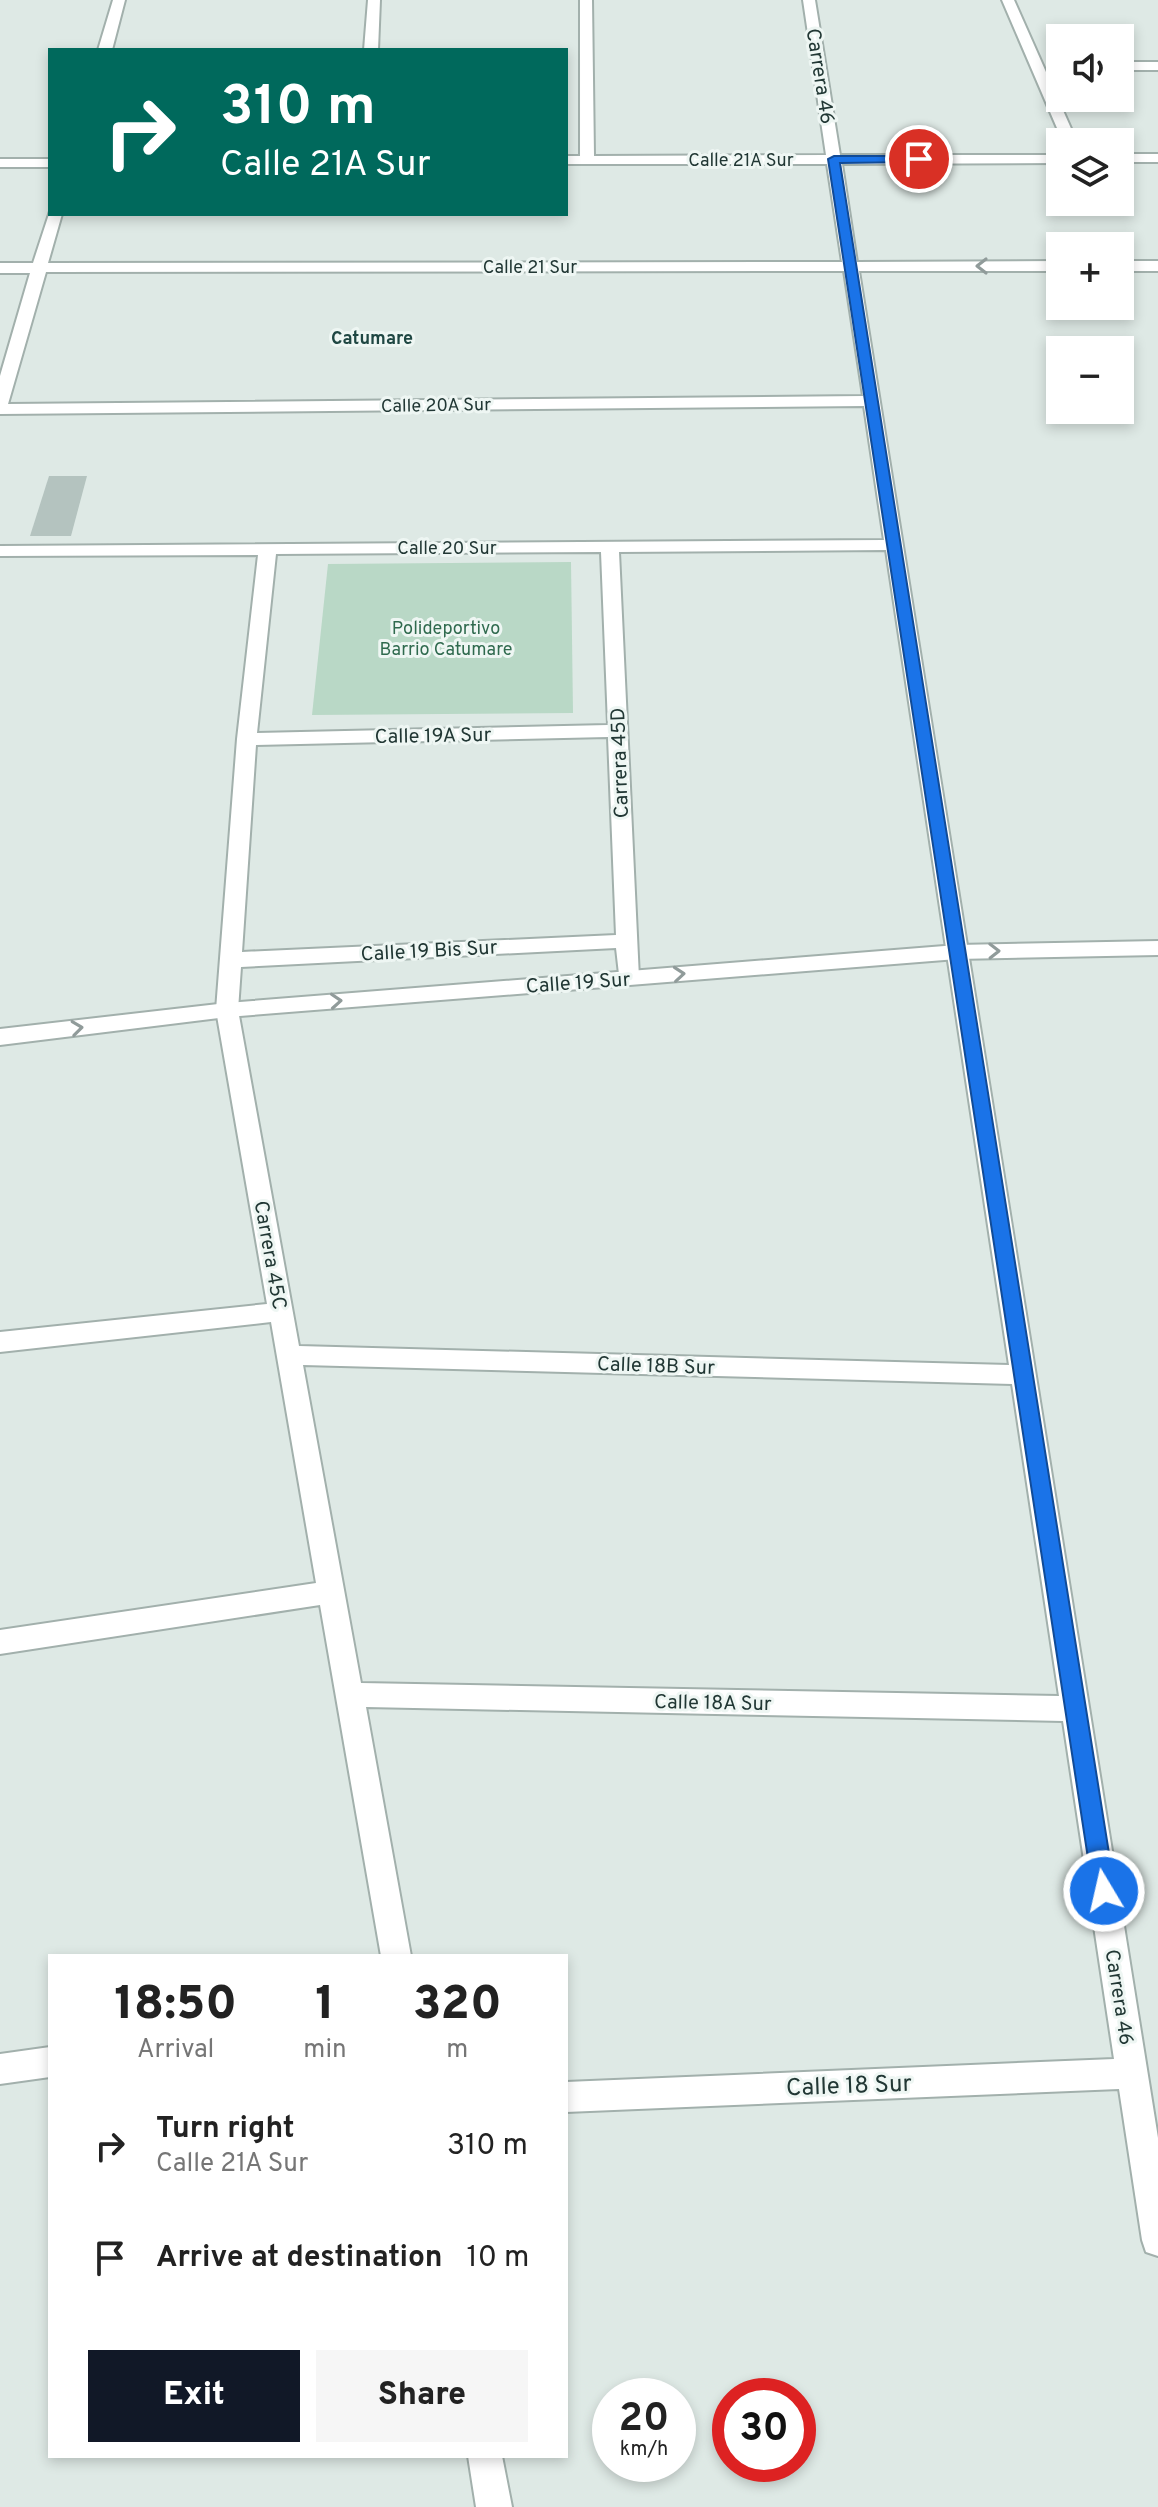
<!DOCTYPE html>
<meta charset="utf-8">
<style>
body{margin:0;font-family:Overpass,sans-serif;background:#f6f6f6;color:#222;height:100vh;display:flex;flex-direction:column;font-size:30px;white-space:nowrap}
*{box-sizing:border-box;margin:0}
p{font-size:26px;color:#767676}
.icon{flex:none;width:44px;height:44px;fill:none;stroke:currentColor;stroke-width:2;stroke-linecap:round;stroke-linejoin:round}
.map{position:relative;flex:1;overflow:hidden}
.drawer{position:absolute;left:48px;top:1954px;width:520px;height:504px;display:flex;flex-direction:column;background:#fff;border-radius:0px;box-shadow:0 4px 12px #0003}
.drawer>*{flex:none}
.top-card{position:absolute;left:48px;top:48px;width:520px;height:168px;border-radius:0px;box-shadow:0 4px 12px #0003;background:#00695c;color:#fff;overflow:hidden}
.tools{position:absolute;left:1046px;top:24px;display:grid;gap:16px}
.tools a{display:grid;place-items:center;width:88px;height:88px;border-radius:0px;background:#fff;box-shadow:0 4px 12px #0003;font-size:40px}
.speed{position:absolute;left:592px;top:2378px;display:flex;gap:16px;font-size:40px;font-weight:700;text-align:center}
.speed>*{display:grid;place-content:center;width:104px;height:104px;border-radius:50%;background:#fff;box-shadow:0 4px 12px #0003;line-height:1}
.speed small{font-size:20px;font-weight:400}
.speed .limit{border:12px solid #d22;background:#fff;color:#111}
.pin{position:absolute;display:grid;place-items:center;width:68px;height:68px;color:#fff;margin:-34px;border:4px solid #fff;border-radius:50%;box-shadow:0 2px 8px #0007}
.me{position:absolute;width:88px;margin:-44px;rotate:351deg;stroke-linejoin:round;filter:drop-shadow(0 0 6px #0008)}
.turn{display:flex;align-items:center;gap:28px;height:168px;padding:0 40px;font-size:36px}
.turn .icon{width:104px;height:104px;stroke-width:2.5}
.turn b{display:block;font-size:56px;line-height:68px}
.eta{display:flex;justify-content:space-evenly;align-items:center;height:136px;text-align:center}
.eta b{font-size:48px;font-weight:800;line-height:56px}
.action{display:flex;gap:16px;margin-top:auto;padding:16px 40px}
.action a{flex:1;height:92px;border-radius:0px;background:#111827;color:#fff;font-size:32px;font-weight:800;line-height:92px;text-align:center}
.action a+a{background:#f6f6f6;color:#222}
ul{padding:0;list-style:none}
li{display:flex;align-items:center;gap:24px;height:112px;padding:0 40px}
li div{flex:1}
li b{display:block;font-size:30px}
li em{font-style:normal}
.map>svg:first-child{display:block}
.green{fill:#b9d8c6}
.building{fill:#b4c3bf}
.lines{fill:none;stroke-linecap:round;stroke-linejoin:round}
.minor-casing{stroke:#a2b0ac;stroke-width:4}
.tertiary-casing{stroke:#a2b0ac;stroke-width:4}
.minor{fill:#fff;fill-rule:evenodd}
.tertiary{fill:#fff;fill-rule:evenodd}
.oneway{stroke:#909b9a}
.route{fill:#1a73e8;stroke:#114b97;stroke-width:2}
.labels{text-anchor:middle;stroke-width:6;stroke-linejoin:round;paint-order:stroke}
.far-street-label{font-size:18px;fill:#213734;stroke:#eef6f3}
.far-neighbourhood-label{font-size:18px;font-weight:bold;fill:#1f4743;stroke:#eef6f3}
.far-park-label{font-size:18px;fill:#2f6a4e;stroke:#eef6f3}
.street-label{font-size:20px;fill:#213734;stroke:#eef6f3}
.near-street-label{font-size:24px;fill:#213734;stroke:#eef6f3}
</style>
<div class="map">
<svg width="1158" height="2507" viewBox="0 0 1158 2507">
<rect width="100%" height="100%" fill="#dee9e5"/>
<path class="green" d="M571,562L573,713L312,715L328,564Z"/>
<path class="building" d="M49,476H87L71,536H30Z"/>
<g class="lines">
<g class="minor-casing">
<path id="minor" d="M113,0H125L112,50H98Z
M368,0H380L378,50H364Z
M580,0H592L594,156L826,155L803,0H815L840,155H1060V163L842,164L857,262L1060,261V271H859L1158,2138V2256L1146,2252L1142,2240L1119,2089L566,2112V2082L1114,2059L1063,1721L366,1707L411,1956H381L320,1605L0,1654V1630L316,1583L271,1322L0,1352V1332L267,1304L216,1010L237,739L258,555L0,556V546L884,540L864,406L0,414V376L30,273H0V263H33L50,211V214H62L48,263L842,262L827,164H566V156H580ZM844,271L863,396L8,404L46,272ZM886,550L1009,1365L299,1346L238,1010L241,967L616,948L620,983H636L639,978L619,552ZM601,552L608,725L257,733L276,554ZM608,737L616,935L242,952L256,745ZM303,1365L1012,1384L1059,1696L361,1683Z
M1002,0H1014L1077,142H1063Z
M1120,62H1158V70H1120Z
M1120,154H1158V162H1120Z
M0,159H50V167H0Z
M1120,261H1158V271H1120Z
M50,2047V2077L0,2084V2054Z
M468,2456H502L512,2507H476Z"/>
</g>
<g class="tertiary-casing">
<path id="tertiary" d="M1158,941V955L957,959L227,1017L0,1045V1029L227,1003L957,945Z"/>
</g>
<use href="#minor" class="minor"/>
<use href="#tertiary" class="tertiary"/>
</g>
<defs><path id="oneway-chevron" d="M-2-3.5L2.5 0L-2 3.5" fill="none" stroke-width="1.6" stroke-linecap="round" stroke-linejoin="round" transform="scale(2)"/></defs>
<g class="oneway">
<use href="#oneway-chevron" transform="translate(982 266) rotate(180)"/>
<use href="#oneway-chevron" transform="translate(994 951) rotate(-1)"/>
<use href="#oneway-chevron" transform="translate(679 974) rotate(-5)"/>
<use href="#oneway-chevron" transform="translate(336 1001) rotate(-4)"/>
<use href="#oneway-chevron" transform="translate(77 1028) rotate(-7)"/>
</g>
<path class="route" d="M834,156H919L924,159L919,162L840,163L1115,1891L1112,1898L1104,1901L1096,1898L1093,1891L828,159Z"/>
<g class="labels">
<g class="far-street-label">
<text x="741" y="166">Calle 21A Sur</text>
<text x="530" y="273">Calle 21 Sur</text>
<text transform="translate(436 405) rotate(-1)" y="6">Calle 20A Sur</text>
<text x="447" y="554">Calle 20 Sur</text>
</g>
<g class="far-neighbourhood-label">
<text x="372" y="344">Catumare</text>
</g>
<g class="far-park-label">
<text x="446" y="634">Polideportivo<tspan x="446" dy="21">Barrio Catumare</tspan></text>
</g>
<g class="street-label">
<text transform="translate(821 76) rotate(81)" y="7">Carrera 46</text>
<text transform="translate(433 735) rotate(-1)" y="7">Calle 19A Sur</text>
<text transform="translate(619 763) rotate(-92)" y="7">Carrera 45D</text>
<text transform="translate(429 950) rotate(-3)" y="7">Calle 19 Bis Sur</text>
<text transform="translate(578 982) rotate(-4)" y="7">Calle 19 Sur</text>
<text transform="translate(271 1255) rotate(80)" y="7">Carrera 45C</text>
<text transform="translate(656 1365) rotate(2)" y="7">Calle 18B Sur</text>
<text transform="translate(713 1702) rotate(1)" y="7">Calle 18A Sur</text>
<text transform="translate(1120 1997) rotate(81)" y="7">Carrera 46</text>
</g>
<g class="near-street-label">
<text transform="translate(849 2085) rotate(-2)" y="8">Calle 18 Sur</text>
</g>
</g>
</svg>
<div class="tools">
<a><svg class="icon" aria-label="sound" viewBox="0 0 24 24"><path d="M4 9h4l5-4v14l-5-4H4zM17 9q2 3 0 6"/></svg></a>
<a><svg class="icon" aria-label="layers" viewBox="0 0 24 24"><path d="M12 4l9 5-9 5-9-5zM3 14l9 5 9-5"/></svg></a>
<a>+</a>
<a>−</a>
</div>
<div class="speed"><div>20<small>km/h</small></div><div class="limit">30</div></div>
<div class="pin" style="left:919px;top:159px;background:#d93025"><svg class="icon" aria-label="arrive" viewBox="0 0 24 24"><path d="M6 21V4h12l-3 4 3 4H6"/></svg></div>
<svg class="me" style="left:1104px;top:1891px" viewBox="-20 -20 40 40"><circle r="17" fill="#1a73e8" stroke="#fff" stroke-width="3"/><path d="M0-11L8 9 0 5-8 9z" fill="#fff"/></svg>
<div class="top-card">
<div class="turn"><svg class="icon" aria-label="right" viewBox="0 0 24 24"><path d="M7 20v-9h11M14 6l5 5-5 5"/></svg><div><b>310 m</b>Calle 21A Sur</div></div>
</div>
<section class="drawer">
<div class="eta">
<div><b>18:50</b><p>Arrival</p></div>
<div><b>1</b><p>min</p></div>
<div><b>320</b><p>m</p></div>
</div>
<ul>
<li><svg class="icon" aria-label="right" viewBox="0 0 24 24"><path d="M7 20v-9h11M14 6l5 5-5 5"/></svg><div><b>Turn right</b><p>Calle 21A Sur</p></div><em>310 m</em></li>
<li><svg class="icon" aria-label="arrive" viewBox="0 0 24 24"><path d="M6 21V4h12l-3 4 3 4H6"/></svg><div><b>Arrive at destination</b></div><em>10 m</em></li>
</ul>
<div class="action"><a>Exit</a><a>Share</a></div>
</section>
</div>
